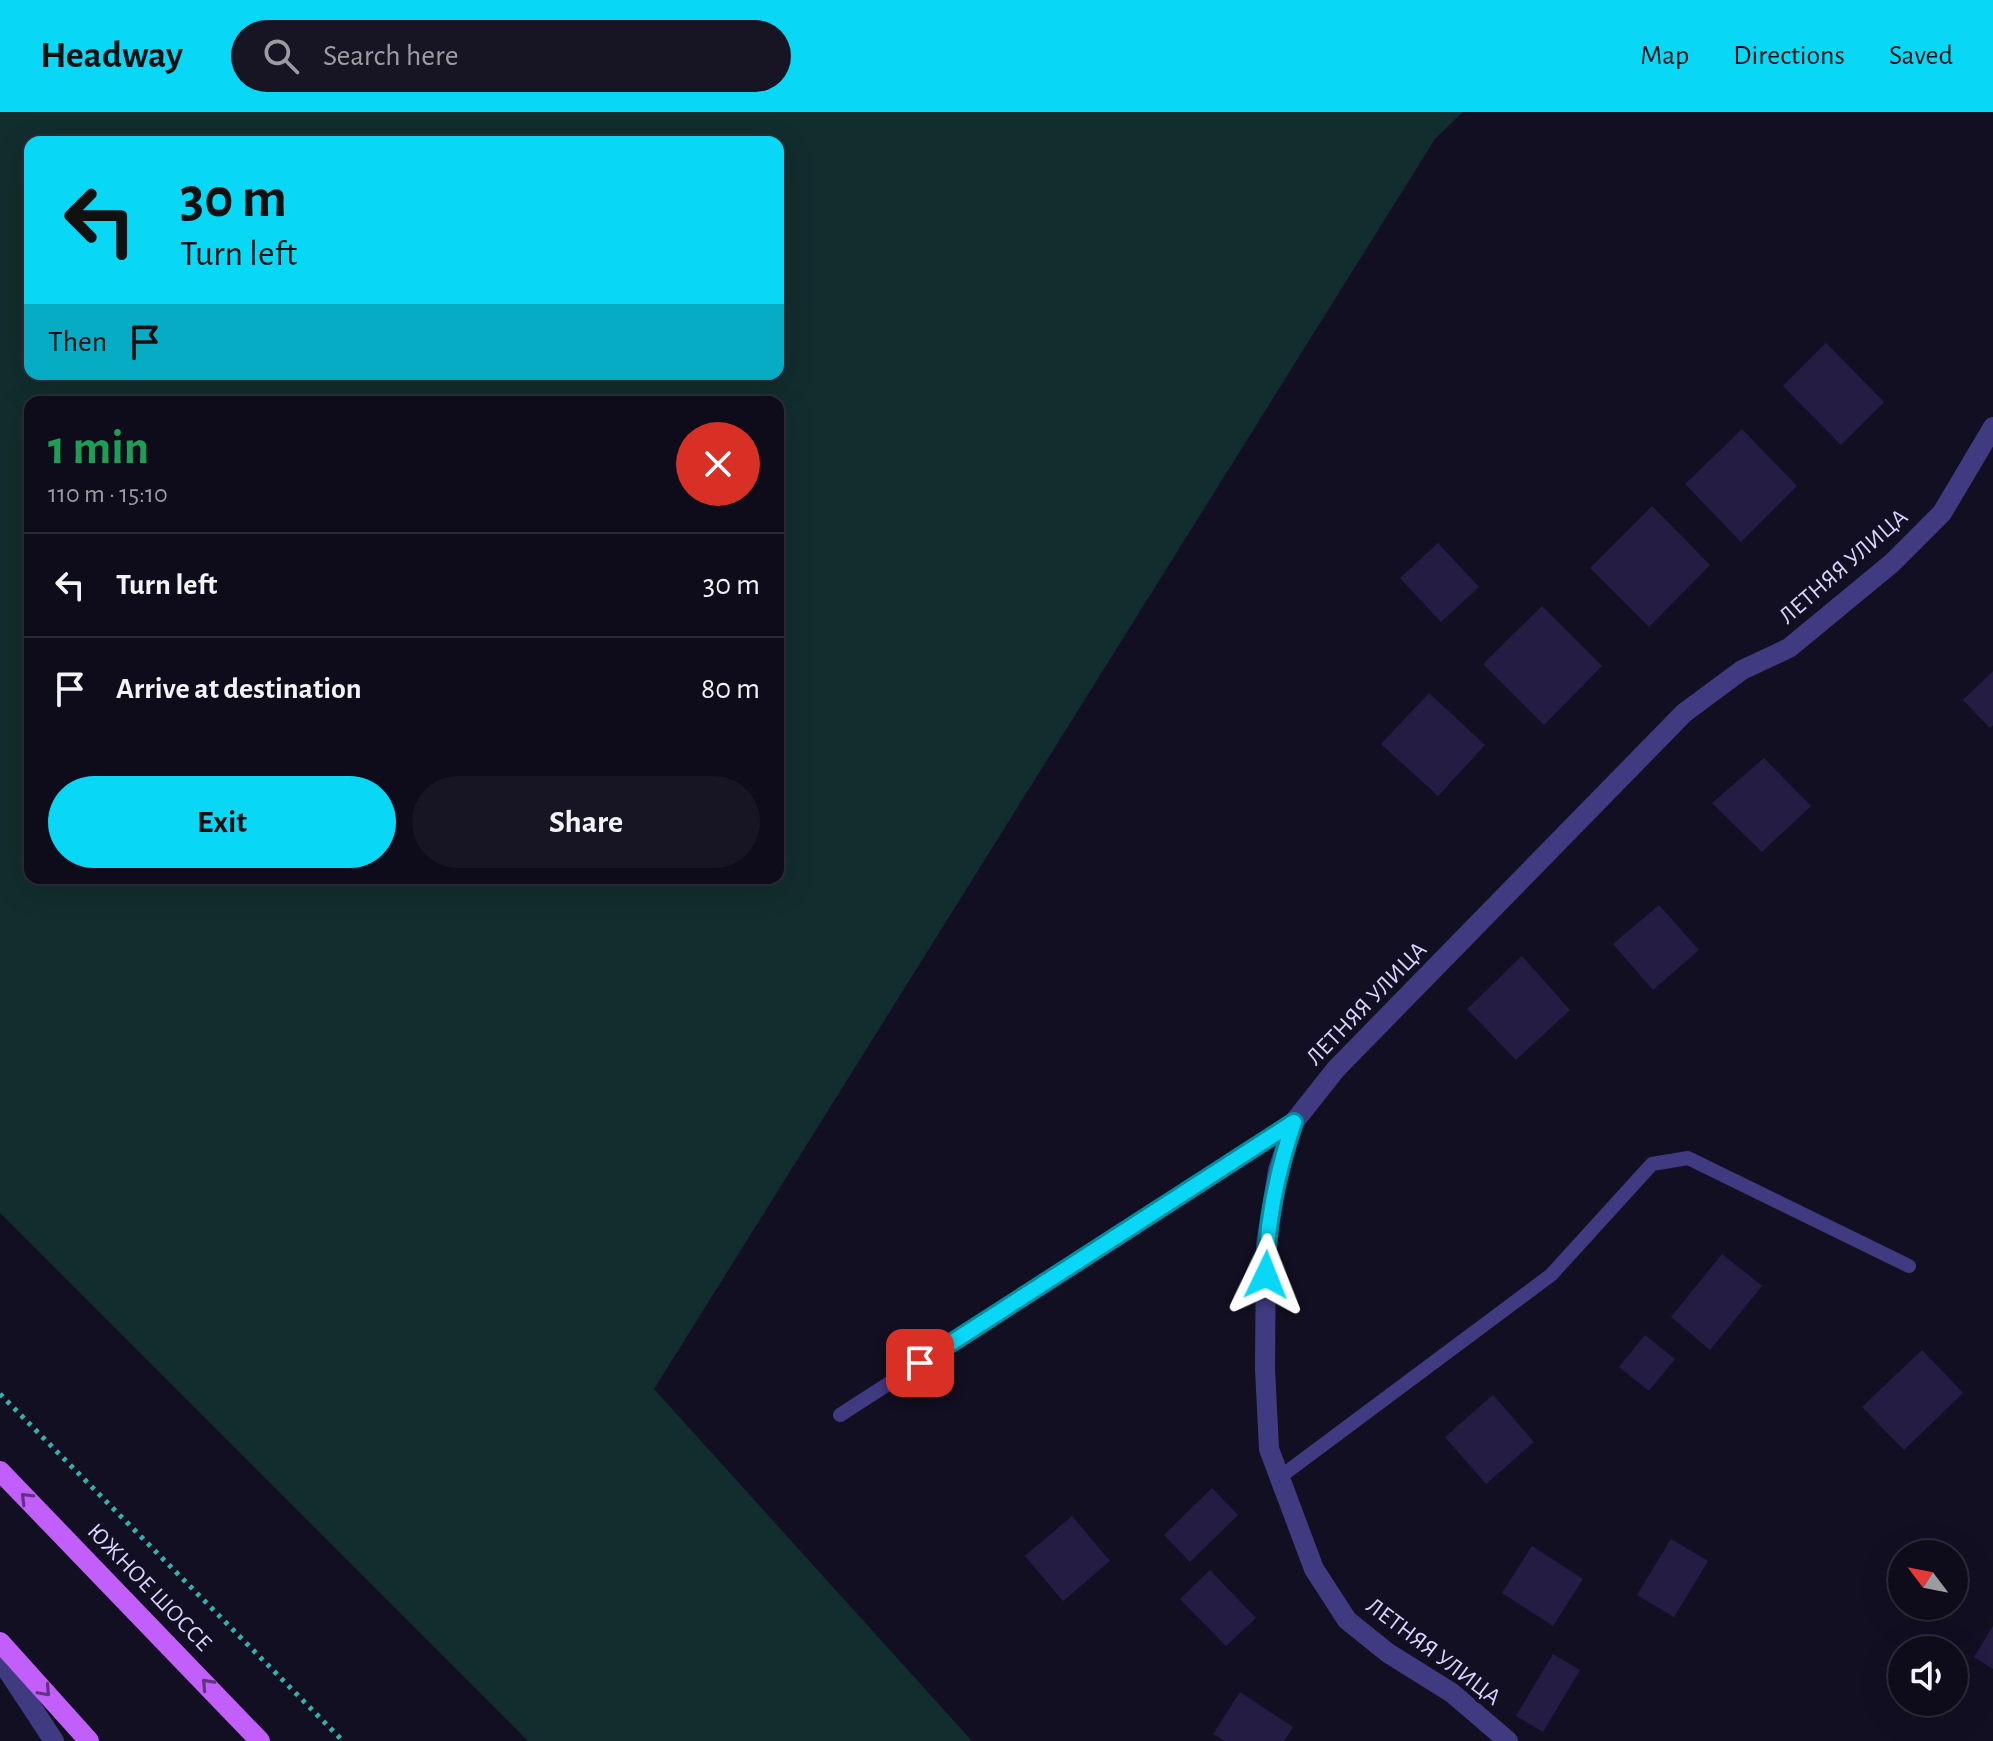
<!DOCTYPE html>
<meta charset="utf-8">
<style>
body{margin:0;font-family:"Alegreya Sans",sans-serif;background:#171423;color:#f1f3f6;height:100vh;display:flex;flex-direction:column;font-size:30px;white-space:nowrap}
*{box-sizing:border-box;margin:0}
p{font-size:26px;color:#9b9ba2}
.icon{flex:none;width:44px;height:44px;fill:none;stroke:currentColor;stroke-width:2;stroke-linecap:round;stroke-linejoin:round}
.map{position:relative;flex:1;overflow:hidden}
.drawer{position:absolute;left:24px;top:284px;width:760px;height:488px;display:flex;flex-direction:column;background:#0e0b1a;border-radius:16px;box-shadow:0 8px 32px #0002,0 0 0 2px #2e2b39}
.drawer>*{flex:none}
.guide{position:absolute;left:24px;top:24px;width:760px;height:244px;border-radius:16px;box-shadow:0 8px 32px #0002,0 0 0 2px #2e2b39;background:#08d8f5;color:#111;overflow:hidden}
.needle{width:52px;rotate:302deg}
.buttons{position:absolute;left:1888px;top:1428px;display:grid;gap:16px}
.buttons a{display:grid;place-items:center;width:80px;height:80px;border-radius:50%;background:#0e0b1a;box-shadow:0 8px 32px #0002,0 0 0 2px #2e2b39;font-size:40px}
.pin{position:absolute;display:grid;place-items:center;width:68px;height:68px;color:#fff;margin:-34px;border-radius:16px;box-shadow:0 4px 12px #0006}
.me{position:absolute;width:88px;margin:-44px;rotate:2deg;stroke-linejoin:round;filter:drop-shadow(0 0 6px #0008)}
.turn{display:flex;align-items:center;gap:28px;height:168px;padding:0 24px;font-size:36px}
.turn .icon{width:104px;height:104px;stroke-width:2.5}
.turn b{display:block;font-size:56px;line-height:68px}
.then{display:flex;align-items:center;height:76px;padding:0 24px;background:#0003;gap:16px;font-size:30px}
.round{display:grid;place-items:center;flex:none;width:84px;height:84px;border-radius:42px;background:#171423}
.headline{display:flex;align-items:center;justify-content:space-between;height:136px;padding:0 24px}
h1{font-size:48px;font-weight:600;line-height:60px;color:#1e9e55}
.action{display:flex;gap:16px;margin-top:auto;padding:16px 24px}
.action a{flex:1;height:92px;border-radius:48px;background:#08d8f5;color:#111;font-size:32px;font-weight:600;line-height:92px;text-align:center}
.action a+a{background:#171423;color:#f1f3f6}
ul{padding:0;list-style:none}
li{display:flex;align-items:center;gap:24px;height:104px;padding:0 24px;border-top:2px solid #2e2b39}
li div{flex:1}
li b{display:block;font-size:30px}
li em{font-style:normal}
header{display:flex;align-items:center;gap:48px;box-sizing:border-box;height:112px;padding:0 40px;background:#08d8f5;color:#111}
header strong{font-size:38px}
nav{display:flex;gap:44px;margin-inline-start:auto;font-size:28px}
.search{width:560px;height:72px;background:#171423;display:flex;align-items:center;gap:20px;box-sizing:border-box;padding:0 28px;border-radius:44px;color:#9b9ba2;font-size:30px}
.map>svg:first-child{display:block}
.green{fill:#122d2d;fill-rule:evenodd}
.building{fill:#251c44}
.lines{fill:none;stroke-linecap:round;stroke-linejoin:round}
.path{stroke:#33b2ad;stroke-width:5;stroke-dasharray:4 6;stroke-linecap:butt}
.service{stroke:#403b81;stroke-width:14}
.minor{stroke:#403b81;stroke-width:20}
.primary{stroke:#c25efa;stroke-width:20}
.oneway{stroke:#623384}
.route-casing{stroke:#058c9f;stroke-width:20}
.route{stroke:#08d8f5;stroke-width:14}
.labels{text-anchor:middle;stroke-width:8;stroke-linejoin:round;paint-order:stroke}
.street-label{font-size:24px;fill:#d9d3fe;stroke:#130f23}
</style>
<header>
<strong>Headway</strong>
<div class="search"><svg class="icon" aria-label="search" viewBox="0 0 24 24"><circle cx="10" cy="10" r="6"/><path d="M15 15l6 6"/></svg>Search here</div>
<nav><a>Map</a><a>Directions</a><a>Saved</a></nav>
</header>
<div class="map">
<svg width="1993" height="1629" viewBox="0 0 1993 1629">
<rect width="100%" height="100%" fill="#130f23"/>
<path class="green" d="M0,0H1463L1435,27L654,1277L972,1629H528L0,1101ZM30,30H778V262H30ZM30,290H778V766H30Z"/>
<path class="building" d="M1826,231L1884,290L1841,333L1783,274Z
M1742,317L1797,374L1741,430L1685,372Z
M1652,394L1710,453L1649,515L1590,456Z
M1438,431L1479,475L1441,510L1400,466Z
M1542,494L1602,554L1544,613L1483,552Z
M1993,559V613L1990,616L1963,588Z
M1429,581L1485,633L1438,684L1381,632Z
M1764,646L1811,694L1762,740L1712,691Z
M1659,793L1699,838L1653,878L1613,832Z
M1522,844L1570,898L1516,948L1467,897Z
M1722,1142L1762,1174L1710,1238L1671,1205Z
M1645,1223L1675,1247L1649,1279L1619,1255Z
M1922,1238L1963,1281L1904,1338L1862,1295Z
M1493,1283L1534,1330L1486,1372L1445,1325Z
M1212,1376L1238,1403L1190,1450L1164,1423Z
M1072,1404L1110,1449L1063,1489L1025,1444Z
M1671,1427L1708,1449L1674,1505L1637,1483Z
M1532,1434L1583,1467L1553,1514L1502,1481Z
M1210,1458L1256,1506L1226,1534L1180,1487Z
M1993,1514V1557L1974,1545Z
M1553,1542L1580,1558L1543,1620L1516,1604Z
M1240,1580L1293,1615L1284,1629H1225L1213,1622Z"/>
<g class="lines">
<path class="path" d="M0,1282L343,1629"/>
<path class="service" d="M840,1303L1294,1010
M1280,1365L1551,1163L1652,1052L1688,1046L1909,1154"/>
<path class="minor" d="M0,1547L54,1629
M1508,1629L1452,1581L1388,1541L1347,1508L1314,1457L1269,1337L1265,1257L1266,1132L1278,1058L1294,1010L1336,957L1684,601L1742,558L1789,536L1892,451L1942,401L1993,315"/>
<path class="primary" d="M0,1359L260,1629
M0,1530L89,1629"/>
</g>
<defs><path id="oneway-chevron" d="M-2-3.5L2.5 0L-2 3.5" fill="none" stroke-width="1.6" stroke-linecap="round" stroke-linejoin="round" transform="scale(2)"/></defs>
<g class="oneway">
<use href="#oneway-chevron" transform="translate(26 1386) rotate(-135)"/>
<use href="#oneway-chevron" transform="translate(207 1572) rotate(-133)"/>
<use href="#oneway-chevron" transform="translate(45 1579) rotate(48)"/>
</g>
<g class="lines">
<g class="route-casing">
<path id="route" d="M920,1251L1294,1010C1277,1060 1266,1110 1266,1163"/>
</g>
<use href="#route" class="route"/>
</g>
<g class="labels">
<g class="street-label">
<text transform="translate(1843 454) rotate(-41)" y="8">ЛЕТНЯЯ УЛИЦА</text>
<text transform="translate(1366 891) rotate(-46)" y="8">ЛЕТНЯЯ УЛИЦА</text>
<text transform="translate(150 1475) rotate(46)" y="8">ЮЖНОЕ ШОССЕ</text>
<text transform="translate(1434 1539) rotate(37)" y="8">ЛЕТНЯЯ УЛИЦА</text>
</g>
</g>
</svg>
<div class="buttons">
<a><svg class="needle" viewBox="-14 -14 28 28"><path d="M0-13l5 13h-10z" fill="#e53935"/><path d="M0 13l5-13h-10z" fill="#9b9ba2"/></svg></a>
<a><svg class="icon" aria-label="sound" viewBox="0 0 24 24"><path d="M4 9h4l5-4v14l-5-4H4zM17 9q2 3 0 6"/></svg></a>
</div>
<div class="pin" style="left:920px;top:1251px;background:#d93025"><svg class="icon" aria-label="arrive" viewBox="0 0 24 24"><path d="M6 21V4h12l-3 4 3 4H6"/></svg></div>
<svg class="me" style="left:1266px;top:1163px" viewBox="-20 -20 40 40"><path d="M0-17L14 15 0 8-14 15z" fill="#08d8f5" stroke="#fff" stroke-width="4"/></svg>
<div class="guide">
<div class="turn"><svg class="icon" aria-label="left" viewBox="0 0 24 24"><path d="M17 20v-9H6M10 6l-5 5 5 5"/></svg><div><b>30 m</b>Turn left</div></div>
<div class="then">Then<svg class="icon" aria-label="arrive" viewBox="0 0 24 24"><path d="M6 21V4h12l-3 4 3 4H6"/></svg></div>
</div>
<section class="drawer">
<div class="headline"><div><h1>1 min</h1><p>110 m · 15:10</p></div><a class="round" style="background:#d93025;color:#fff"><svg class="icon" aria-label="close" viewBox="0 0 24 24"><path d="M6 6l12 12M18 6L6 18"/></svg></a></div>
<ul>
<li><svg class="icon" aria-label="left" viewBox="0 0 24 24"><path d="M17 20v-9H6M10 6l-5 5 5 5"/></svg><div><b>Turn left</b></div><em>30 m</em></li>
<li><svg class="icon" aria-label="arrive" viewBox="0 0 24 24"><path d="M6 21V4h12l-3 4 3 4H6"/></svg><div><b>Arrive at destination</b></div><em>80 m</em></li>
</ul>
<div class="action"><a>Exit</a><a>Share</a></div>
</section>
</div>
